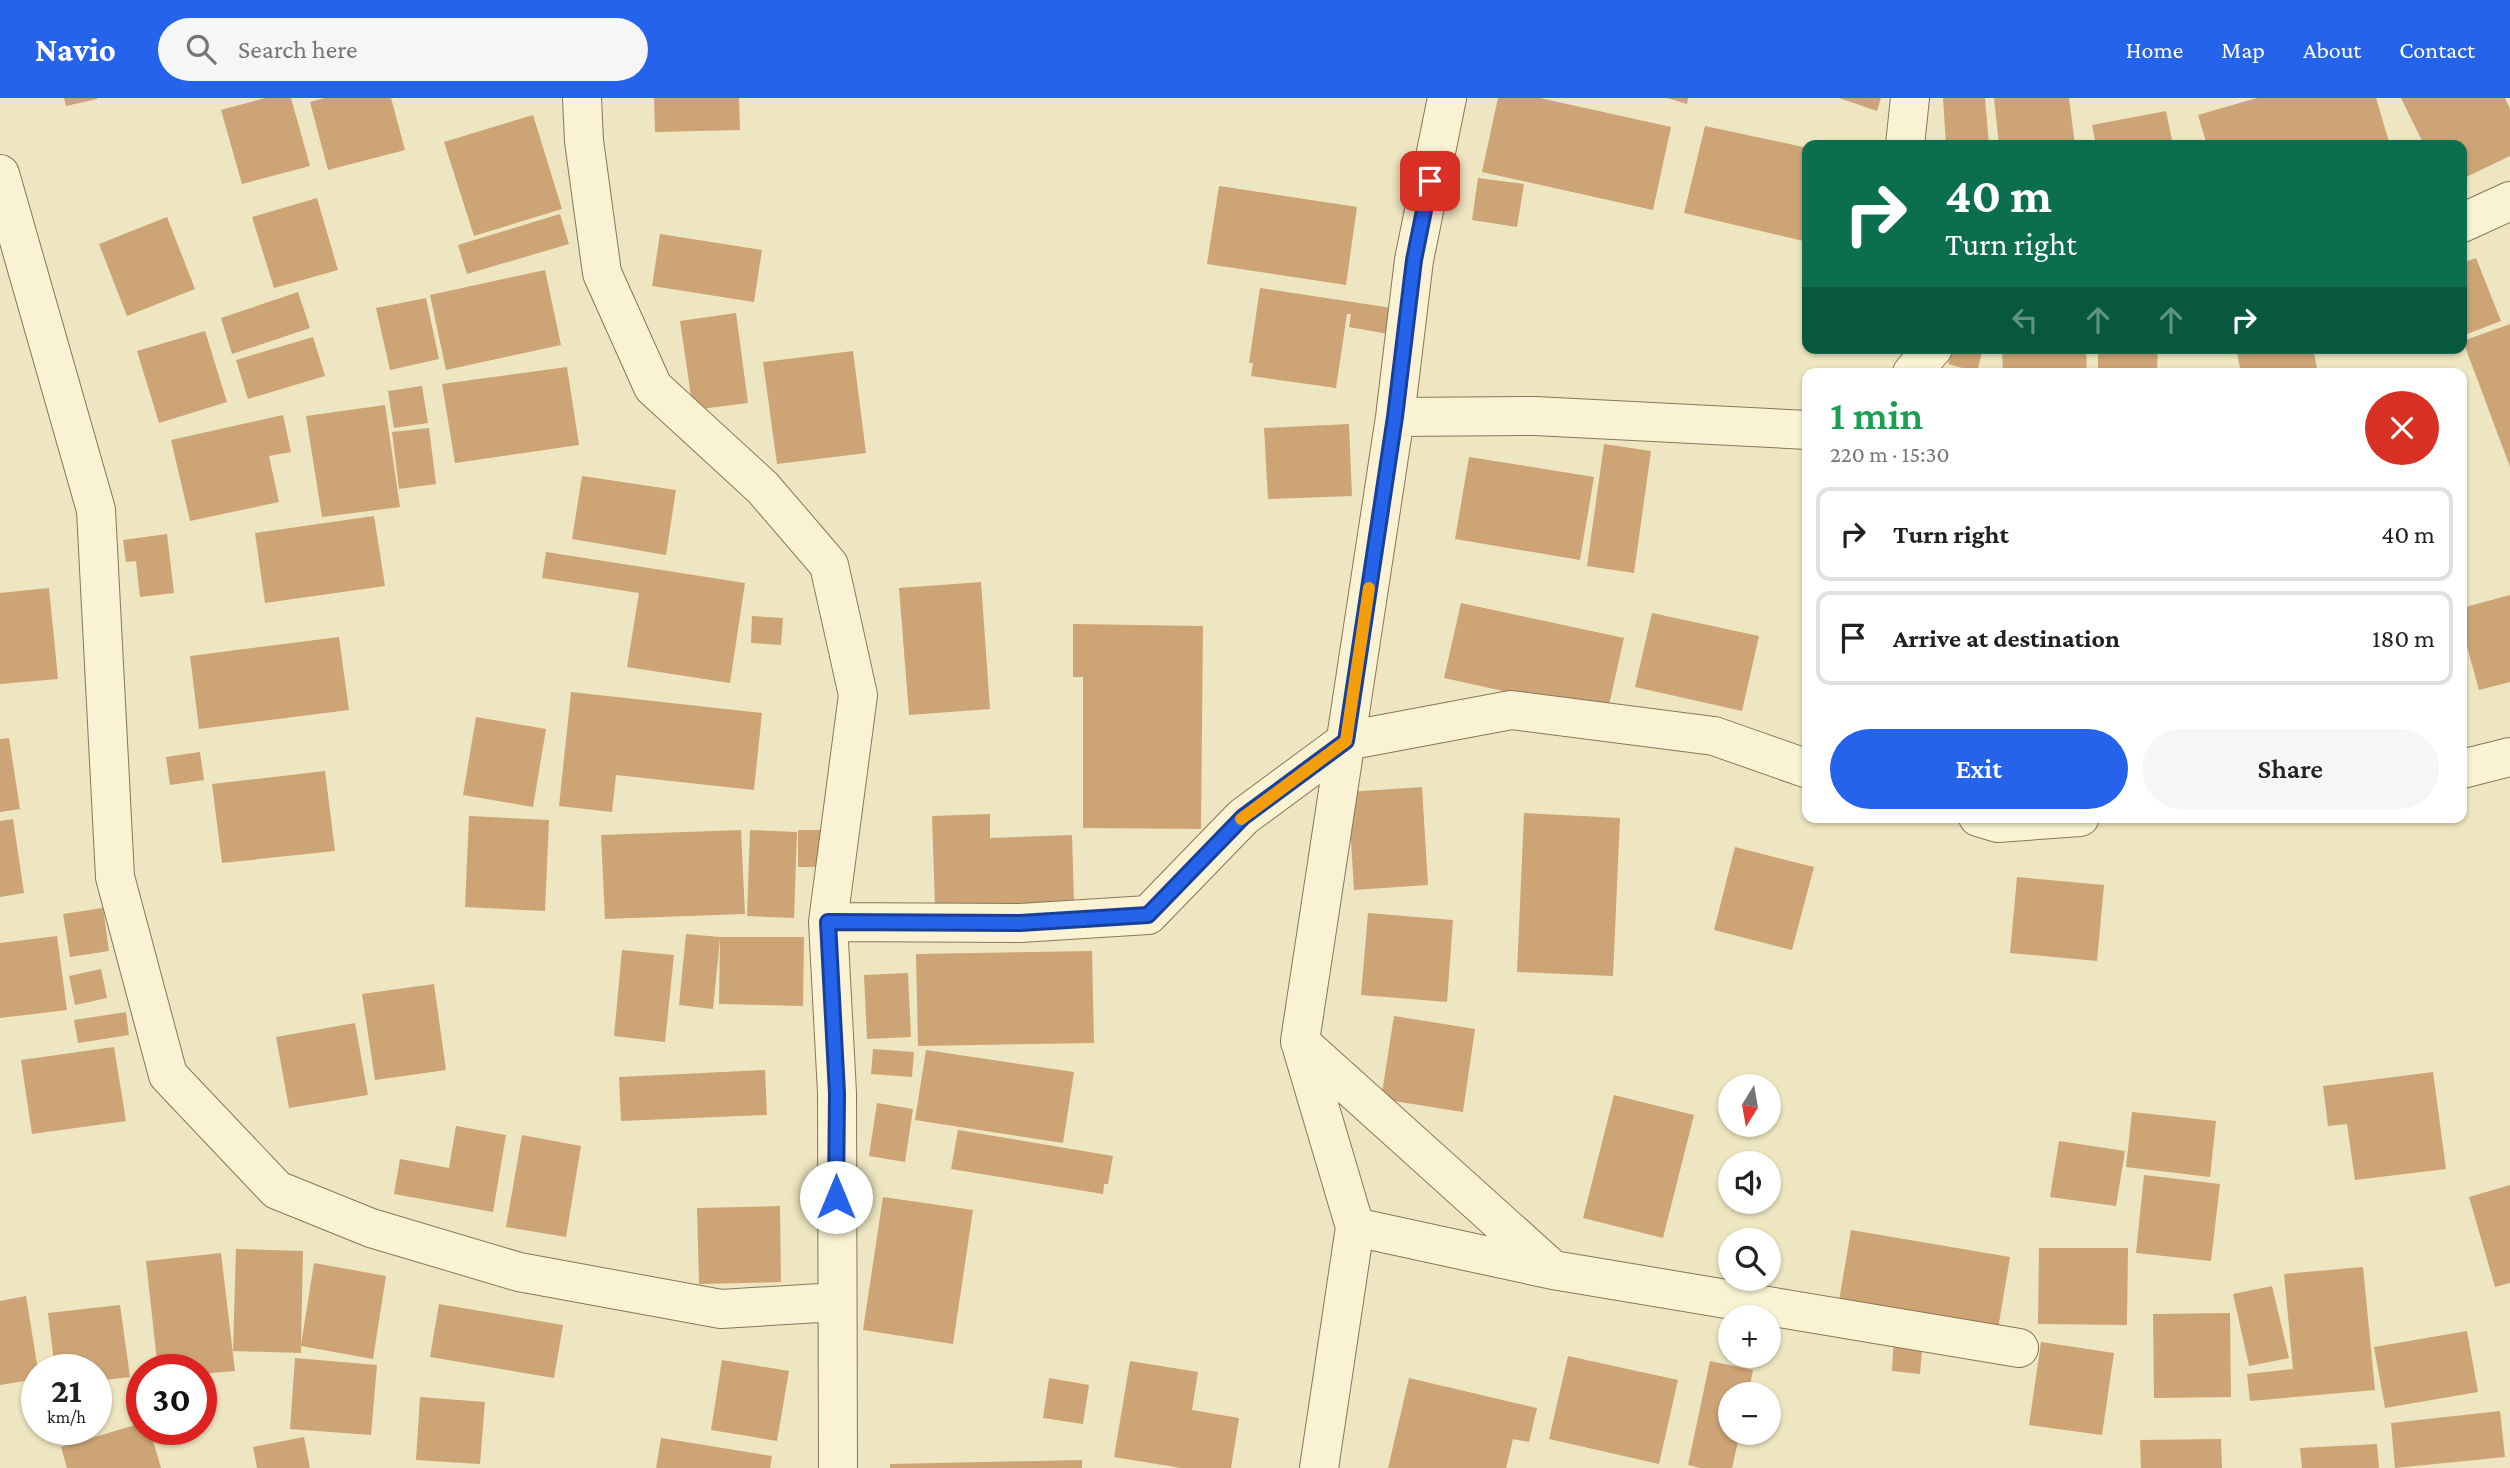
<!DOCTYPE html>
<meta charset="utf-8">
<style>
body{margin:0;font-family:"Crimson Pro",serif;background:#f6f6f6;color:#202124;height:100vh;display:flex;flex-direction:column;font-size:26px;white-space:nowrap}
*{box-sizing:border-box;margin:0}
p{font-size:23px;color:#757577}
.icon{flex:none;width:38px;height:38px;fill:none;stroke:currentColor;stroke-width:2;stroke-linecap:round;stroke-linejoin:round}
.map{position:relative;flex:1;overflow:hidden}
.panel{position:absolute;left:1802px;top:270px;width:665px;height:455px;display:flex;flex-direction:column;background:#fff;border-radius:14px;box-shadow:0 2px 5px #0004}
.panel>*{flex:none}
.top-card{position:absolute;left:1802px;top:42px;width:665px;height:214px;border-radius:14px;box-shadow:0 2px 5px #0004;background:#0b6e4f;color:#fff;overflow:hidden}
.needle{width:46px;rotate:191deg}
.controls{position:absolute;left:1718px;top:976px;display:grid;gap:14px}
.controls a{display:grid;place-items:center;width:63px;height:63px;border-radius:50%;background:#fff;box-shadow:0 2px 5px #0004;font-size:35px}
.speed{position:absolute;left:21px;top:1256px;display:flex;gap:14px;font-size:35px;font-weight:700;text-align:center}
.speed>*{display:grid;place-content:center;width:91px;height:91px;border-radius:50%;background:#fff;box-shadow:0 2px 5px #0004;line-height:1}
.speed small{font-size:18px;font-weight:400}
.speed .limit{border:10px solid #d22;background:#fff;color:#111}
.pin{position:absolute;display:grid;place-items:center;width:60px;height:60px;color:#fff;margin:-30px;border-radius:14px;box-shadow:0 4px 10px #0006}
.me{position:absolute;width:77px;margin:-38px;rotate:0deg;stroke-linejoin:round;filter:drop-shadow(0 0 5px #0008)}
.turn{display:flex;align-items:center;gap:24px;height:147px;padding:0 28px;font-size:32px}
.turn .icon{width:91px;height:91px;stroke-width:2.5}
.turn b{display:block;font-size:49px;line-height:60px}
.lanes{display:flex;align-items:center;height:66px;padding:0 28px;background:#0003;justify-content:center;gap:35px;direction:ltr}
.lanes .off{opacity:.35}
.round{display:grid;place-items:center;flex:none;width:74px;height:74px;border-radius:37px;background:#f6f6f6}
.headline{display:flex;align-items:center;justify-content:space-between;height:119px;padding:0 28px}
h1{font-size:42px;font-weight:600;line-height:52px;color:#1e9e55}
.action{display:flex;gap:14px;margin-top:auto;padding:14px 28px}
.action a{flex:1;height:80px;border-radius:42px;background:#2563eb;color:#fff;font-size:28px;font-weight:600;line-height:80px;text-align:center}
.action a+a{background:#f6f6f6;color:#202124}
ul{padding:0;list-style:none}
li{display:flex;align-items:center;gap:21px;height:94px;margin:0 14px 10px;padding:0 14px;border:4px solid #e0e0e0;border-radius:14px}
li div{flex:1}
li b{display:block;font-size:26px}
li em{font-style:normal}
header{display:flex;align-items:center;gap:42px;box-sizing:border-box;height:98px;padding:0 35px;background:#2563eb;color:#fff}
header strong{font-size:33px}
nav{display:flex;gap:38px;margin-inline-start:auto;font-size:24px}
.search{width:490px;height:63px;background:#f6f6f6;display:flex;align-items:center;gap:18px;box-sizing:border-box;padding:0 24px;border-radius:38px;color:#757577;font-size:26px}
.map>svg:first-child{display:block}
.building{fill:#cda475}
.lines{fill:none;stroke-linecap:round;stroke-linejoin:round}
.minor-casing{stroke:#877758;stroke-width:40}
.minor{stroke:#f9f2d3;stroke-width:38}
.route-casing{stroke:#184099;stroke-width:18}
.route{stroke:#2563eb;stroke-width:12}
.slow{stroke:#f59e0b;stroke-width:12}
</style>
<header>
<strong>Navio</strong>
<div class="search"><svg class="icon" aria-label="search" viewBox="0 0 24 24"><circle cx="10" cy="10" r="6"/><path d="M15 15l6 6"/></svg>Search here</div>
<nav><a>Home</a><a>Map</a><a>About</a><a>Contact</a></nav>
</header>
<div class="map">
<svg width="2510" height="1370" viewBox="0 0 2510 1370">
<rect width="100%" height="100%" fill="#eee6c0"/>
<path class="building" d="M64,0H97V1L66,8Z
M265,0H291L310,68L242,86L221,12Z
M325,0H391L405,52L328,72L310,4Z
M654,0H739L740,32L655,34Z
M1498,0H1540L1671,29L1653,112L1482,74Z
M1667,0H1688L1687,6Z
M1839,0H1881L1877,13Z
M1943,0H1985L1989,47H1946Z
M1994,0H2069L2075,47H1999Z
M2257,0H2376L2390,47H2207L2198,17Z
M2401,0H2505L2510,11V58L2462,81V47H2424Z
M2166,13L2173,47H2096L2092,27Z
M533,17L562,111L474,138L444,44Z
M1705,28L1808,50V144L1684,115Z
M1478,80L1524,86L1517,129L1472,122Z
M1219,88L1357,109L1346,187L1207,166Z
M317,100L338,172L274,190L252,119Z
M560,116L569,146L467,176L458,147Z
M167,119L195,191L127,218L99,146Z
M660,136L762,152L754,204L652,188Z
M2476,160L2501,223L2462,238V165Z
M545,172L561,247L446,272L430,197Z
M1260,190L1392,210L1388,236L1349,229L1351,216H1347L1336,290L1251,278L1253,265H1249Z
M298,194L310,230L232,256L221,220Z
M426,200L439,261L390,272L376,210Z
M736,215L748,305L693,312L680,223Z
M2510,226V369L2463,243Z
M205,233L227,304L159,325L137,253Z
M313,239L325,278L248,301L236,262Z
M1953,250H1983L1977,274L1948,266Z
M2002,250H2086L2087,275H2003Z
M2098,250H2158L2157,271L2098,270Z
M2236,250H2313L2318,275H2241Z
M853,253L866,355L777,366L763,264Z
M567,269L579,347L455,365L442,286Z
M422,288L428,325L394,330L388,293Z
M385,307L400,409L322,419L306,318Z
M283,317L291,354L269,358L279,404L190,423L171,342Z
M1349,326L1352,398L1268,401L1264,330Z
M429,330L436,386L399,391L392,334Z
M1604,346L1651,353L1634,475L1587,468Z
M1469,359L1594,379L1580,462L1455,441Z
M582,378L676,392L666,457L572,441Z
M374,418L385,488L265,505L255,435Z
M167,436L174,495L140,499L136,463L126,464L123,442Z
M546,454L745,485L730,585L627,569L639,495L542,480Z
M981,484L990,611L909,617L899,490Z
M49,490L58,581L0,586V495Z
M2510,497V584L2479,592L2462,530V510Z
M1461,505L1624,540L1607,616L1444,580Z
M1652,515L1759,538L1742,613L1635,589Z
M752,518L783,520L781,547L751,545Z
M1073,526L1203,528L1201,731L1083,730V579H1073Z
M339,539L349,612L199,631L190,558Z
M571,594L762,615L754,692L616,677L612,714L559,708Z
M476,619L546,631L533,709L463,697Z
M9,640L20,711L0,714V641Z
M200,654L204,682L170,687L166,659Z
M325,673L335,753L222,765L212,686Z
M1422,689L1428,787L1354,792L1348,694Z
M1524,715L1620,720L1613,878L1517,874Z
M990,716V740L1072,737L1074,804L935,808L932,718Z
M469,718L549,722L545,813L465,809Z
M13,721L24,795L0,799V723Z
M741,732L745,816L605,821L601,737Z
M750,732L797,734L794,820L747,818Z
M798,732H829V769H798Z
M1735,749L1814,769L1792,852L1714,832Z
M2017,779L2104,787L2097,863L2010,855Z
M103,810L109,853L70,859L63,816Z
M1368,815L1453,822L1447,904L1361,897Z
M686,836L720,839H804L803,908L719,906L720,841L713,911L679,907Z
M57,838L67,912L0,920V845Z
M622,852L674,857L665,944L614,938Z
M1092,853L1094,945L918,948L916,856Z
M101,871L107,900L75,907L69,878Z
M908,875L911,939L867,941L864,877Z
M434,886L446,972L375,982L362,896Z
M126,914L129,937L78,945L74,922Z
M1394,918L1475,931L1463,1014L1381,1001Z
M355,925L368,997L289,1010L276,939Z
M114,949L126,1023L32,1036L21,962Z
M873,951L914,954L912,979L871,976Z
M926,952L1074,974L1063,1045L915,1022Z
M765,972L767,1017L621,1023L619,979Z
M2433,974L2446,1071L2355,1082L2347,1026L2328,1028L2323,988Z
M1614,997L1694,1017L1663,1140L1583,1120Z
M877,1005L913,1011L905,1064L869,1058Z
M2132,1014L2216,1023L2210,1079L2126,1069Z
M456,1028L506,1037L493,1114L394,1096L400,1061L449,1070Z
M958,1032L1113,1058L1108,1086H1104L1103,1096L951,1071Z
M522,1037L581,1048L566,1139L506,1129Z
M2059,1043L2125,1053L2116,1108L2050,1099Z
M2144,1077L2220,1086L2211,1163L2136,1155Z
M2510,1087V1185L2495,1189L2469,1099Z
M883,1099L973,1112L953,1246L863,1232Z
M780,1108L781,1184L699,1186L697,1110Z
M1851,1132L2010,1159L1997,1237L1838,1209Z
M2039,1150H2128L2127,1227L2038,1226Z
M236,1151L303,1153L301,1247L314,1165L386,1178L373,1261L301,1248V1255L233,1253Z
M221,1155L235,1273L201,1276V1272H158L146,1163Z
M2363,1169L2375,1292L2250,1303L2247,1276L2293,1271L2284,1176Z
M2272,1188L2289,1260L2249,1268L2233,1196Z
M26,1198L38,1272L37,1281L0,1287V1203Z
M439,1206L563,1227L554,1280L430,1259Z
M120,1207L130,1279L96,1283V1272H55L48,1215Z
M2230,1215L2231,1299L2154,1300L2153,1216Z
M2467,1233L2478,1294L2385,1310L2374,1249Z
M1894,1238L1923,1241L1920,1276L1892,1273Z
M2041,1244L2114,1255L2102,1337L2029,1327Z
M1568,1258L1678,1282L1659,1366L1549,1341Z
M295,1260L377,1267L371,1337L290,1331Z
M722,1262L789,1273L777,1343L711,1332Z
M1130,1263L1198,1274L1192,1312L1239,1320L1231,1370H1181L1114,1359Z
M1710,1263L1753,1272L1748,1297H1731V1335H1740L1732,1370H1701L1688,1367Z
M1049,1280L1089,1287L1083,1326L1043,1320Z
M1409,1280L1537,1310L1529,1344L1513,1341L1506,1370H1388Z
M420,1299L485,1304L480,1366L416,1362Z
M2500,1313L2505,1359L2395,1370L2391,1325Z
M142,1325V1332H150L161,1370H67L61,1349Z
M304,1339L310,1370H257L253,1349Z
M661,1340L772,1358L770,1370H656Z
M2221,1341L2222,1370H2141L2140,1342Z
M2377,1346L2379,1370H2302L2300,1350Z
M1082,1362V1370H890V1366Z"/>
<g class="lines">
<g class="minor-casing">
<path id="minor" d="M582,0L584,43L602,175L653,289L763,390L829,467L858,597L828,824L837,995L838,1370
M1905,47L1910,0
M0,76L96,412L115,779L168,977L277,1092L371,1130L519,1174L721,1211L836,1204
M2462,125L2510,103
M1912,275L1933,250
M1395,319L1535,318L1808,332
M2462,671L2510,659
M1978,719L1998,725L2080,719
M828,824L1020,825L1148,817L1243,719L1346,643L1511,612L1714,638L1808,671
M1300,944L1552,1171
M1355,1129L1553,1172L2019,1250
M1319,1370L1355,1129L1300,943L1395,319L1414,162L1447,0"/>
</g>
<use href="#minor" class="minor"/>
</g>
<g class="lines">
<g class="route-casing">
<path id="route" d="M836,1099L837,995L828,824L1020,825L1148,817L1243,719L1346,643L1395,319L1414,162L1430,83"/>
</g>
<use href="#route" class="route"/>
<path class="slow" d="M1241,721L1346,643L1369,490"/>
</g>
</svg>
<div class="controls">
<a><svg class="needle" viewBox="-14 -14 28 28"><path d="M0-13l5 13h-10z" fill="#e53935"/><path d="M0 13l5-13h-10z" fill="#757577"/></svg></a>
<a><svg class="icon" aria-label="sound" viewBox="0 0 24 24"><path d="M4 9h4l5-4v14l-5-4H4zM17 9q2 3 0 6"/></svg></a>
<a><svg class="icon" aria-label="search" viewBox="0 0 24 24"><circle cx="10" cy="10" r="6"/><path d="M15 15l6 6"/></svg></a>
<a>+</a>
<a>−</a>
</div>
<div class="speed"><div>21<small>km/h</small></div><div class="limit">30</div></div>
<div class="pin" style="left:1430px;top:83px;background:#d93025"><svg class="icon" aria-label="arrive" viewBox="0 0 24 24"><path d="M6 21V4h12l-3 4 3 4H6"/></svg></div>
<svg class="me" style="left:836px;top:1099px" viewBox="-20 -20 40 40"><circle r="19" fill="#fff"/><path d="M0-13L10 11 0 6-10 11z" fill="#2563eb"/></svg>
<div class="top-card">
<div class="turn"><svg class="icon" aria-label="right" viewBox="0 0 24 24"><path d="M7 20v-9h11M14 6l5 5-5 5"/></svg><div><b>40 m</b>Turn right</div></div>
<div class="lanes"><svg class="icon off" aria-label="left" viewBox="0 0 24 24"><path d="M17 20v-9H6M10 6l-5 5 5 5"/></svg><svg class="icon off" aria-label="ahead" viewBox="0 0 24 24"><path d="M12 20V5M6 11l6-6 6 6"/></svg><svg class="icon off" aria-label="ahead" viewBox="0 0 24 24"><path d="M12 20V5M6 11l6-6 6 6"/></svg><svg class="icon" aria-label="right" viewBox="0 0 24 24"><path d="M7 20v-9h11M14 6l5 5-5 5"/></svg></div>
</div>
<section class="panel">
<div class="headline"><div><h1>1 min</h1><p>220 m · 15:30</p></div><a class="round" style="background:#d93025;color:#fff"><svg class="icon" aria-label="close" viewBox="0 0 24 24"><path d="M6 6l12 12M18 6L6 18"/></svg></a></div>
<ul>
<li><svg class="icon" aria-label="right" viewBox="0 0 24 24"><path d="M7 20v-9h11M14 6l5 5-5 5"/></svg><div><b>Turn right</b></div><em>40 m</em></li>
<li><svg class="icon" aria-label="arrive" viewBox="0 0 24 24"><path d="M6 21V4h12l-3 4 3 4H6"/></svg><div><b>Arrive at destination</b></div><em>180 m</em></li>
</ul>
<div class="action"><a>Exit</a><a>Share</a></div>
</section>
</div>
